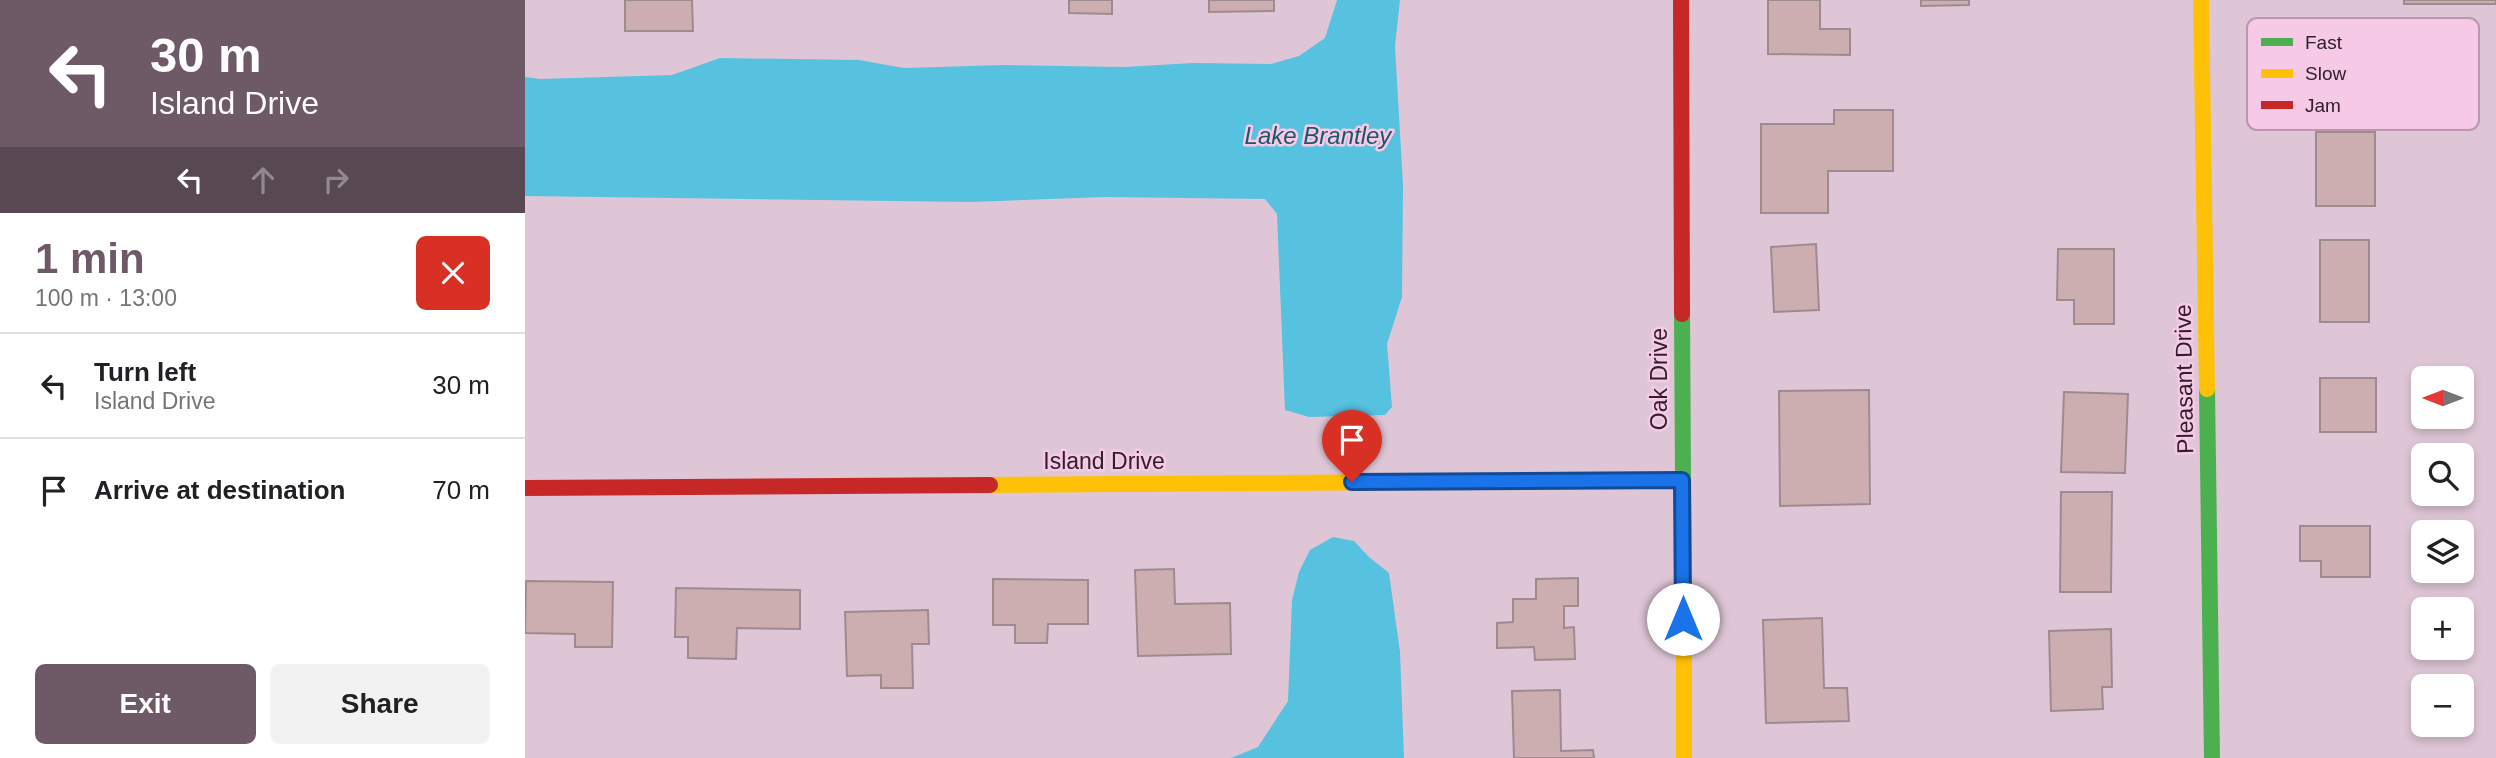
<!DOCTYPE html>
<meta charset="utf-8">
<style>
body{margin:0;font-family:Helvetica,sans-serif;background:#f2f2f2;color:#202124;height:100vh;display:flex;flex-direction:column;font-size:26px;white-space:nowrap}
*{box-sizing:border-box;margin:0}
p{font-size:23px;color:#757577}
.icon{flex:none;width:38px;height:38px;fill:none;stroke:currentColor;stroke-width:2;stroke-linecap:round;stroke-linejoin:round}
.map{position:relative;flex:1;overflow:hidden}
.side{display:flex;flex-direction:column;background:#fff;width:525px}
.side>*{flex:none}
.guide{background:#6e5a67;color:#fff;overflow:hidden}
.needle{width:46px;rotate:270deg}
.tools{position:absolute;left:1886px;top:366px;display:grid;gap:14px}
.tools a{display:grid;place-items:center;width:63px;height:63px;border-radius:10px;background:#fff;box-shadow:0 4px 10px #0003;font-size:35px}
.pin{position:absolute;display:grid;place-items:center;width:60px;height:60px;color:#fff;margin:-72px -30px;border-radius:50% 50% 50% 0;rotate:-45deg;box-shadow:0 0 7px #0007}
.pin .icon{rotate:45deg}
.me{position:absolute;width:77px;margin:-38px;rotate:0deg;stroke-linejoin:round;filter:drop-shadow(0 0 5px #0008)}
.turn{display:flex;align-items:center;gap:24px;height:147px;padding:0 35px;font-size:32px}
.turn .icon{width:91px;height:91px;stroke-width:2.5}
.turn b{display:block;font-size:49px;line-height:60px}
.lanes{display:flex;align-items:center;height:66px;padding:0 35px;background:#0003;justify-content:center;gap:35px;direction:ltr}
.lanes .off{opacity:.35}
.round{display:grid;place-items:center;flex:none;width:74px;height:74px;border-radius:10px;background:#f2f2f2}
.overview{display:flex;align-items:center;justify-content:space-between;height:119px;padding:0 35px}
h1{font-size:42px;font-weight:800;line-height:52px;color:#6e5a67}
.action{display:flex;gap:14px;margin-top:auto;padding:14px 35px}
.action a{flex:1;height:80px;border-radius:10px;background:#6e5a67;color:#fff;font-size:28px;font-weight:800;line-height:80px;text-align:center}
.action a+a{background:#f2f2f2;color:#202124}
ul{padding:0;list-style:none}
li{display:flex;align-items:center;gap:21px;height:105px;padding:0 35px;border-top:2px solid #e0e0e0}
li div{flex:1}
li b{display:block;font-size:26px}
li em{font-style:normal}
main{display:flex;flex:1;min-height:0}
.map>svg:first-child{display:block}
.water{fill:#56c2e0}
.building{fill:#ccaeb0;stroke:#9e8b90;stroke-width:2}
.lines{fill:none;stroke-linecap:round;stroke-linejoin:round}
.fast{stroke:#4caf50;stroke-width:16}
.slow{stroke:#ffc107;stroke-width:16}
.jam{stroke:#c62828;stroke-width:16}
.route-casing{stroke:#114b97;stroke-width:18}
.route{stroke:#1a73e8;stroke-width:12}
.labels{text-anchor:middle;stroke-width:5;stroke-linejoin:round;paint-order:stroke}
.street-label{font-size:23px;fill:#31202b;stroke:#f6c9e6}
.water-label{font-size:24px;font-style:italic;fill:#1d5767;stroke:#f6c9e6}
.key{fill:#f6c9e6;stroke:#bb96ae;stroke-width:2}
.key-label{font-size:19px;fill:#31202b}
</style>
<main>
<section class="side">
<div class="guide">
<div class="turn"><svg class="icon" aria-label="left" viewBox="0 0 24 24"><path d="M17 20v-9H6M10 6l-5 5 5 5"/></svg><div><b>30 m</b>Island Drive</div></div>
<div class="lanes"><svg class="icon" aria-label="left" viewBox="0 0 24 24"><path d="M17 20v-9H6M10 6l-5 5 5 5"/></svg><svg class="icon off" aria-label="ahead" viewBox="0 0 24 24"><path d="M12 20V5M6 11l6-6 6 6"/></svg><svg class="icon off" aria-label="right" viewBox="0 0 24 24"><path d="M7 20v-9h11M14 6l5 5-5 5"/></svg></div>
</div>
<div class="overview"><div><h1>1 min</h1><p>100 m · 13:00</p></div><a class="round" style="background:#d93025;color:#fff"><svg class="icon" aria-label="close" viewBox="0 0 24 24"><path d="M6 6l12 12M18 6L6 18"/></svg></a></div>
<ul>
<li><svg class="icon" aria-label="left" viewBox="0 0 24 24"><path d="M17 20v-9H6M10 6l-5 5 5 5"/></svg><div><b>Turn left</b><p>Island Drive</p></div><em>30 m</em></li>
<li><svg class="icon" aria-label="arrive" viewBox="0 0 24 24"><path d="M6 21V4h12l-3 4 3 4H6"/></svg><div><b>Arrive at destination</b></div><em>70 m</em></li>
</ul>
<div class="action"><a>Exit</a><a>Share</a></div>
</section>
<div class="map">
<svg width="1971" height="758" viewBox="0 0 1971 758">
<rect width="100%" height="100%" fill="#dec6d6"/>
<path class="water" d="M812,0H875L870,46L878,185L877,297L862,344L867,407L860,415L784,417L760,410L752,214L740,199L580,197L446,202L0,196V77L15,79L147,75L195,58L334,60L379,68L478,65L599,67L668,63L746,64L774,56L800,38Z
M808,537L829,541L844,557L864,573L875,652L879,758H706L733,747L763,701L767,600L774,572L785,550Z"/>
<path class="building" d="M100,0H167L168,31H100Z
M544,0H587V14L544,13Z
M684,0H749V11L684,12Z
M1243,0H1295V29H1325V55L1243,54Z
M1396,0H1444V5L1396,6Z
M1879,0H1971V4H1879Z
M1309,110H1368V171H1303V213H1236V124H1309Z
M1791,132H1850V206H1791Z
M1795,240H1844V322H1795Z
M1291,244L1294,310L1249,312L1246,247Z
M1533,249H1589V324H1549V300H1532Z
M1795,378H1851V432H1795Z
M1344,390L1345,504L1255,506L1254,391Z
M1539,392L1603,394L1600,473L1536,472Z
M1536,492H1587L1586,592H1535Z
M1775,526H1845V577H1796V561H1775Z
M649,569L650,604L705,603L706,654L613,656L610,570Z
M1053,578V606H1039V628L1049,627L1050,659L1010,660L1009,647L972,648V623L988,622V599H1011V579Z
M468,579L563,580V624H523L522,643H490V625H468Z
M1,581L88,582L87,647H50V634L0,633Z
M151,588L275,590V629L212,628L211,659L163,658V637H150Z
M403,610L404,644H387L388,688H356V675L322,676L320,612Z
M1297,618L1299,688H1322L1324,721L1241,723L1238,620Z
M1586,629L1587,687H1577L1578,709L1526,711L1524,631Z
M1035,690L1036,751L1068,750L1069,758H989L987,691Z"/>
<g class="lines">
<path class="fast" d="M1157,314L1159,639
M1682,389L1687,758"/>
<path class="slow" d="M1676,0L1682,389
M465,485L1024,481
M1159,639V758"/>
<path class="jam" d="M1156,0L1157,314
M1024,481L1157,480
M0,488L465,485"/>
</g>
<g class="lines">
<g class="route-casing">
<path id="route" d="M827,482L1157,480L1158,619"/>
</g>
<use href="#route" class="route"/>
</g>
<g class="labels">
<g class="street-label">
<text transform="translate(1134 379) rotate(-90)" y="8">Oak Drive</text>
<text transform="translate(1659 379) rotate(-91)" y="8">Pleasant Drive</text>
<text x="579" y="469">Island Drive</text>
</g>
<g class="water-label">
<text x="793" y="144">Lake Brantley</text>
</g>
</g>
<rect x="1722" y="18" width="232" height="112" rx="10" class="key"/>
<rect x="1736" y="38" width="32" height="8" fill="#4caf50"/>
<rect x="1736" y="69" width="32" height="9" fill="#ffc107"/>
<rect x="1736" y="101" width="32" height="8" fill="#c62828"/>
<g class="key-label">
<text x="1780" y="49">Fast</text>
<text x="1780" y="80">Slow</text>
<text x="1780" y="112">Jam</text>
</g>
</svg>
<div class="tools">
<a><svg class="needle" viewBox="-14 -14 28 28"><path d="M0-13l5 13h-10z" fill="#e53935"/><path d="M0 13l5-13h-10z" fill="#757577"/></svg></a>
<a><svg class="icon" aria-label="search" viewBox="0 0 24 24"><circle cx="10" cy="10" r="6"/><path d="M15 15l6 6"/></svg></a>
<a><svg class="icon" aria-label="layers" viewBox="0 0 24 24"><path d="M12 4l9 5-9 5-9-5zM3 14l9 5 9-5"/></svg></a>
<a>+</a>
<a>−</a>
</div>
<div class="pin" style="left:827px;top:482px;background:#d93025"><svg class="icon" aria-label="arrive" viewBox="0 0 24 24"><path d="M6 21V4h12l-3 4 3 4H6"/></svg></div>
<svg class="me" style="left:1158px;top:619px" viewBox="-20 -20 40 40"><circle r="19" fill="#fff"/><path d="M0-13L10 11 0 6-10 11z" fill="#1a73e8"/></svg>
</div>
</main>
